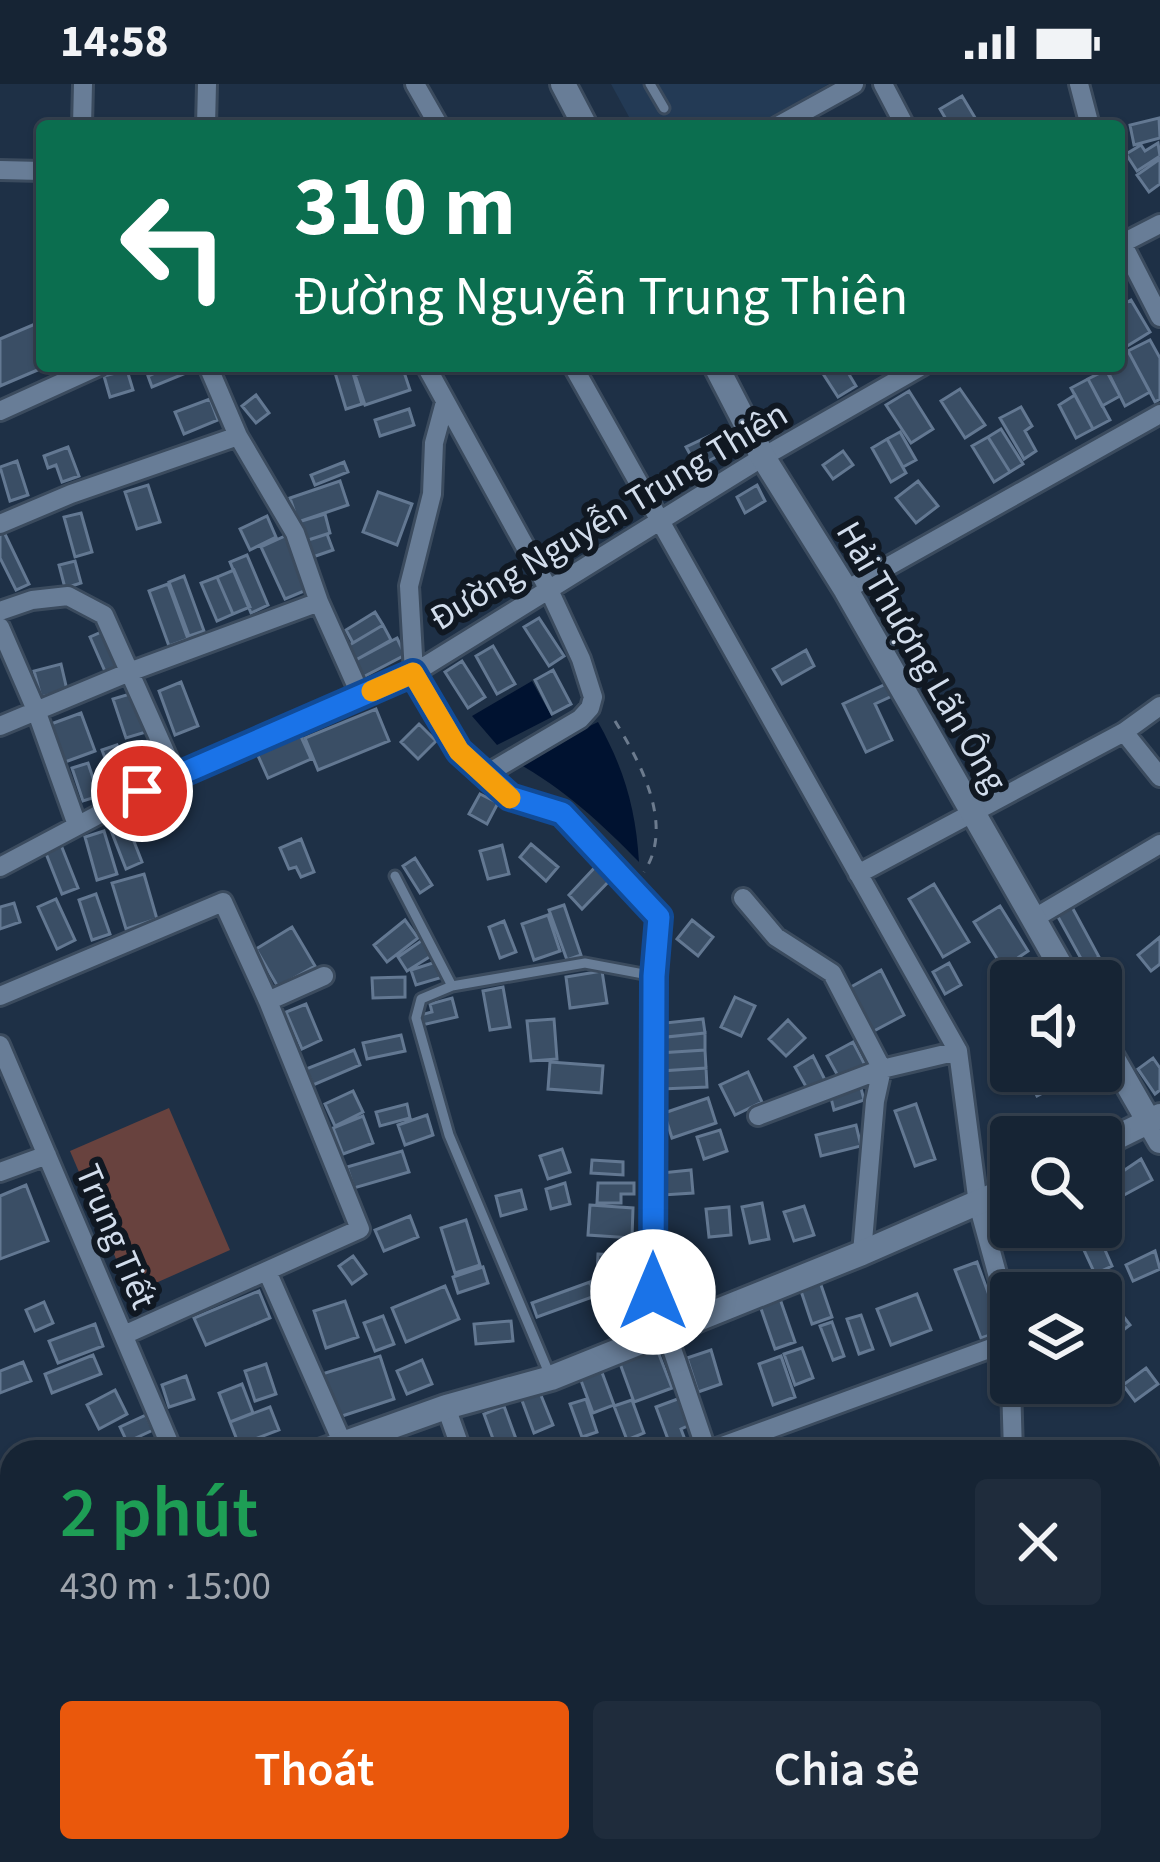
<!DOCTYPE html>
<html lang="vi">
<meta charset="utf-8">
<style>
body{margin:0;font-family:"Source Sans 3",sans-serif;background:#1f2c3c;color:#f1f3f6;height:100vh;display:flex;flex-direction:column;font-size:45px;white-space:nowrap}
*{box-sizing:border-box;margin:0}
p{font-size:39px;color:#9ea4ac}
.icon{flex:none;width:66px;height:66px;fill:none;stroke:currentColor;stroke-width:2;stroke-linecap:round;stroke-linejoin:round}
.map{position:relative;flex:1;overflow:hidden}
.side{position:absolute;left:0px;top:1356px;width:1161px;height:423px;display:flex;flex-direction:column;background:#162434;border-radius:36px 36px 0 0;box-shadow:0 3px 9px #0004,0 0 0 3px #35414f}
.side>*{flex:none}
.top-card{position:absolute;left:36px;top:36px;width:1089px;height:252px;border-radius:12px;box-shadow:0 3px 9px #0004,0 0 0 3px #35414f;background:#0b6e4f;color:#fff;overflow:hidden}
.fabs{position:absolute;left:990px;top:876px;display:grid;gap:24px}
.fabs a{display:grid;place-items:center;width:132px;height:132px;border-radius:12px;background:#162434;box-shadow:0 3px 9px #0004,0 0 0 3px #35414f;font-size:60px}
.pin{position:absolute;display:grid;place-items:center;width:102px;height:102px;color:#fff;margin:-51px;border:6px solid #fff;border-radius:50%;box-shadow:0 3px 12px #0007}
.me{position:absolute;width:132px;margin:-66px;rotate:0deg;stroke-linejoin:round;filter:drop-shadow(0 0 9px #0008)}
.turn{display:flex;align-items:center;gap:42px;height:252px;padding:0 60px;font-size:54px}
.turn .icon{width:156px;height:156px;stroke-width:2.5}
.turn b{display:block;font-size:84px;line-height:102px}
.round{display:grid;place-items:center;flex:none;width:126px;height:126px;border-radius:12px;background:#1f2c3c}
.summary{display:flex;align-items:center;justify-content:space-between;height:204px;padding:0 60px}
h1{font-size:72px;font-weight:600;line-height:90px;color:#1e9e55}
.cta{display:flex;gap:24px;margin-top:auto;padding:24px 60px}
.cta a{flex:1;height:138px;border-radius:12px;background:#ea580c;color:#fff;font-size:48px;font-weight:600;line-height:138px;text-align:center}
.cta a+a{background:#1f2c3c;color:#f1f3f6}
.status{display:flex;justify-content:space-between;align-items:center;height:84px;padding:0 60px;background:#162434;direction:ltr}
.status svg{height:33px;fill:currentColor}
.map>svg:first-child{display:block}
.built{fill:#233a55}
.green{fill:#68423e}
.water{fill:#001230}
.building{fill:#3a4e65;stroke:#637892;stroke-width:3}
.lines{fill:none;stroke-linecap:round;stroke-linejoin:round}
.service-casing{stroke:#3b4b5e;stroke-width:15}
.minor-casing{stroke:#3b4b5e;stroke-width:24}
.tertiary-casing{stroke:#3b4b5e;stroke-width:30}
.path{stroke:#6c7b8e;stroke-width:3;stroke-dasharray:9 9;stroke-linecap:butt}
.service{stroke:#687d97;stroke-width:9}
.minor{stroke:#687d97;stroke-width:18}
.tertiary{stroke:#687d97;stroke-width:24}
.route-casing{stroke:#114b97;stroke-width:30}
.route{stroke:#1a73e8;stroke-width:21}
.slow{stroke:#f59e0b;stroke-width:21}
.labels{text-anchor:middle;stroke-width:12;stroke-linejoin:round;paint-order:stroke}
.street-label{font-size:36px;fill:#d2ddec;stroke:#101822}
</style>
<div class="status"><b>14:58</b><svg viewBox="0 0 49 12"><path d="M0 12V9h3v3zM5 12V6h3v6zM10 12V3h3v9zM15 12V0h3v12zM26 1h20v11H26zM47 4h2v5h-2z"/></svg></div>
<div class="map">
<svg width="1160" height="1778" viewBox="0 0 1160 1778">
<rect width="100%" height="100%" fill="#1e3046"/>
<path class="built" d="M611,0H829L754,42H634Z"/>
<path class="green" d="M169,1024L230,1166L131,1210L70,1067Z"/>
<path class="water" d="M532,597L552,633L497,661L472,632Z
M598,638C624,684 636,726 639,778C601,739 564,705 516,678Z"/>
<path class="building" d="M962,12L980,42H950L940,25Z
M1159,34L1160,54L1134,61L1130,41Z
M1158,59L1160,72L1137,87L1126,70L1141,61L1145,67Z
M1160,75V100L1149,108L1137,91Z
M1131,216L1150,248L1119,267V223Z
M42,237V282H47L0,302V255Z
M1150,256L1160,274V315L1155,318L1128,267Z
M1128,267L1150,308L1125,322L1105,282H1119V272Z
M171,282H189L191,287L152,303L148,292Z
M333,282H351L362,320L346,325Z
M383,282H402L410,306L365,321L355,291Z
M818,282H844L856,302L838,313Z
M127,286L133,306L110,313L104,292Z
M1106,286L1120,312L1102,322L1088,295Z
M1088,295L1110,336L1093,345L1071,304Z
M960,305L985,341L965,354L941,317Z
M909,307L933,345L911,359L886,321Z
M256,311L269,329L256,339L242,322Z
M1075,311L1093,345L1076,354L1059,321Z
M210,315L218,336L184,350L175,328Z
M1021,323L1032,342L1025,347L1036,367L1024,375L1000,334Z
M409,325L414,341L380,352L375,336Z
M724,345L733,364L697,383L686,363Z
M1001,345L1023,380L1010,388L988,353Z
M900,348L916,376L903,383L887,355Z
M988,353L1010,388L994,398L972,362Z
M887,355L906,389L891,398L872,364Z
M68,363L79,392L62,398L56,381L48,384L44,372Z
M843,367L853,381L833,395L823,381Z
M17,377L28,411L10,417L0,383Z
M344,378L348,388L315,401L311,391Z
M340,397L348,421L298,438L290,414Z
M918,397L938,422L916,439L896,414Z
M148,401L160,438L137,445L125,408Z
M757,401L765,417L745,429L737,413Z
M378,408L412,420L397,461L363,448Z
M81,429L92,468L75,473L64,433Z
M325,430L330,449L302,458L295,439Z
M267,432L276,453L250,466L240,445Z
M4,448L29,500L16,506L0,474V450Z
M327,450L333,466L307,475L302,458Z
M285,452L309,505L285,515L261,463Z
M247,471L268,521L251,529L230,478Z
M75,477L81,499L65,504L59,481Z
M234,486L250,523L233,530L217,493Z
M184,492L204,547L189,552L169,498Z
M217,493L233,530L217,537L201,499Z
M168,500L188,555L169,562L149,507Z
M375,528L383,541L353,559L346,546Z
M539,534L564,572L549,582L524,543Z
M383,541L391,556L354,577L346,563Z
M106,546L122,585L107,592L90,553Z
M397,554L405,571L363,593L354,577Z
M493,562L515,600L497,610L476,572Z
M806,566L814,582L782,600L773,585Z
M462,577L485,613L468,624L445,588Z
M61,580L67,606L41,613L34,587Z
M553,586L571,620L552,630L535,596Z
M181,598L198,642L175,651L159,607Z
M886,600L892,612L875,620L892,656L866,668L843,620Z
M133,609L146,648L126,654L113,615Z
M376,625L389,657L318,686L305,654Z
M81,629L95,667L65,678L51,640Z
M419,640L436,657L418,675L401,658Z
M298,646L311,675L268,694L255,665Z
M117,661L130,696L115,701L102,666Z
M88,679L99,712L83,717L72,684Z
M480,710L498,719L487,740L469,730Z
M126,737L142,778L126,785L110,744Z
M104,747L117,790L97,796L85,753Z
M301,755L314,788L301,793L296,783L289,785L280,764Z
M531,760L558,783L546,797L520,773Z
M61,761L78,804L62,810L45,767Z
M502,761L509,790L488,795L480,767Z
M415,774L432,801L420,809L403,782Z
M599,779L613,793L582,825L569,811Z
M144,790L157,835L126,845L112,799Z
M934,800L969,858L943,873L909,815Z
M96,810L110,850L92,856L79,816Z
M56,815L75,856L57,865L38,823Z
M14,819L20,838L0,845V823Z
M564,821L581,871L567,876L549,826Z
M1000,822L1028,867L1003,884L974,838Z
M1072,823L1099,873L1084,880L1057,831Z
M548,831L560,867L534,876L522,840Z
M405,836L418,854L387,878L374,861Z
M692,836L713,853L698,872L677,855Z
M504,837L516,868L500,874L489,843Z
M292,843L315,882L278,903L256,865Z
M1160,853V880L1151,887L1138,871Z
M424,855L434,870L407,887L398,873Z
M439,877L443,893L416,901L411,886Z
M949,879L961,901L945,910L933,888Z
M881,886L904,931L872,948L849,904Z
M602,887L607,919L570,924L566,893Z
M405,893V913L373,914L372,894Z
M503,903L510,943L490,946L483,907Z
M735,913L755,922L741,952L721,943Z
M452,914L457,933L422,941L420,931L432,928L430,920Z
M306,920L321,956L302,965L286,928Z
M554,935L557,975L531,977L527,937Z
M703,935L705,949L666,953L665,939Z
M788,936L805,954L786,972L769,955Z
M705,949V966L659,969L658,954Z
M401,951L405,967L367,975L363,959Z
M853,958L866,983L838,992L827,972Z
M354,966L360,981L313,1001L306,985Z
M705,966L706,984L661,987L659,969Z
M813,972L826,998L809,1008L795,983Z
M1153,974L1160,984V1006L1155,1010L1138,985Z
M550,978L603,982L601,1009L548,1005Z
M706,984L707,1003L662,1005L661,987Z
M1042,987H1049L1056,1002L1037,1012L1028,994Z
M748,988L762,1018L735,1031L720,1001Z
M860,1000L864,1016L834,1026L830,1010Z
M353,1007L363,1028L335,1042L325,1020Z
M708,1014L716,1039L672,1054L664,1029Z
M407,1020L410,1034L380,1042L376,1028Z
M916,1020L935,1075L915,1082L895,1027Z
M427,1031L433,1051L405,1061L398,1041Z
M363,1032L373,1059L343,1070L333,1044Z
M856,1041L861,1062L821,1072L816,1051Z
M720,1046L727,1067L704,1075L697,1053Z
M562,1065L570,1088L548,1095L540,1072Z
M402,1067L409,1088L354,1104L347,1083Z
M1141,1075L1152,1096L1124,1111L1113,1094Z
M592,1076L623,1078V1091L591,1089Z
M691,1086L693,1109L663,1111L661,1089Z
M565,1099L570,1120L551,1125L546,1105Z
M598,1099H634V1110H621V1119H597Z
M26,1101L48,1157L0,1175V1112Z
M521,1106L526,1125L501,1132L496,1112Z
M762,1119L769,1155L750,1159L742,1123Z
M590,1121L633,1124L632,1154L588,1151Z
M804,1122L814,1151L794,1157L784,1128Z
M729,1123L731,1151L709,1153L706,1125Z
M410,1132L418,1153L384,1167L375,1146Z
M466,1136L480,1181L455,1189L441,1144Z
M1095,1143L1112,1182L1095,1190L1077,1151Z
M1155,1167L1160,1185L1133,1197L1126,1181Z
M598,1170L639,1172V1192L597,1190Z
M353,1172L366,1190L352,1200L339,1182Z
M977,1178L1002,1247L981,1254L955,1186Z
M483,1183L488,1199L458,1209L453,1193Z
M590,1198L595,1212L537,1233L532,1219Z
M635,1198V1220H619L618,1199Z
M820,1198L832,1233L812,1240L800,1204Z
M445,1202L459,1235L406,1258L392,1224Z
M259,1207L270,1234L206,1261L194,1234Z
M917,1210L931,1246L891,1261L877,1225Z
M779,1212L795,1258L775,1265L759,1219Z
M345,1217L358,1253L326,1264L314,1227Z
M44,1218L53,1239L35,1247L26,1226Z
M1120,1228L1130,1241L1101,1263V1243Z
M861,1231L873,1265L859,1270L847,1235Z
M383,1232L394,1260L375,1267L364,1239Z
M511,1237L513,1257L476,1260L474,1240Z
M832,1238L844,1272L833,1276L820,1242Z
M95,1240L103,1262L58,1279L49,1257Z
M655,1260L672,1304L634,1318L618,1274Z
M802,1264L813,1294L795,1301L784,1270Z
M711,1266L721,1300L698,1308L687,1274Z
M93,1271L101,1290L52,1309L45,1290Z
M380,1272L394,1315L336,1334L322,1290Z
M781,1272L795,1313L773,1321L759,1280Z
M422,1276L432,1300L407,1310L397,1287Z
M23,1278L31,1297L0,1309V1287Z
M266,1280L276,1310L255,1317L245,1287Z
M600,1283L614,1321L593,1329L579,1291Z
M1146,1284L1158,1300L1135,1317L1123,1301Z
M186,1292L194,1315L169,1323L162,1301Z
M242,1300L253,1329L230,1338L219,1309Z
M538,1304L553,1341L534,1349L520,1311Z
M115,1306L127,1330L99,1345L87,1321Z
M683,1313L692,1340L681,1345L687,1361L672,1366L656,1323Z
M586,1315L597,1348L582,1353L570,1320Z
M632,1316L644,1349L627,1356L614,1322Z
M504,1322L516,1355L496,1363L484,1330Z
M270,1323L279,1346L239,1361L230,1338Z
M146,1331L153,1346L127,1358L120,1343Z"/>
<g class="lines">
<g class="service-casing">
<path id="service" d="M650,0L664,24
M395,792L452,902
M551,1294L449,1051L416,934L421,915L452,902L585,879L654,892
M275,1778L291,1767"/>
</g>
<g class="minor-casing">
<path id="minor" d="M415,0L439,42
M883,0L905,42
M1079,0L1090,42
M82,42L83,0
M206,42L207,0
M778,42L854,0
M0,86L42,87
M1119,153L1160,233
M1119,161L1160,140
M208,282L238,352L295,449L319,518L361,612
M426,282L549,506L581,575L593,613L590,624L580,635L485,691
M573,282L958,967L978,1120L1009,1233L1013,1368
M445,318L434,359L432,410L409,502L414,589L459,667L510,713L562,729L659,833L654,892L653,1253
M0,327L99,282
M0,440L71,410L238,352
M846,506L1160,330
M0,527L32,516L68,512L104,531L175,690
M0,543L36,626L77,741
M0,642L132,587L319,518
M1124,648L1160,693
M0,783L175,690L414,589L763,373L922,282
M858,790L1124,648L1160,622
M743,814L776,853L832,889L882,985L875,1017L862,1169
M1033,835L1160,760
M0,912L223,818L268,917L360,1145L124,1251
M268,917L324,892
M0,961L173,1368
M758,1032L882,985L958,967
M0,1088L47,1071
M267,1187L343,1360
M666,1247L707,1368
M446,1323L462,1368
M706,1368L1008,1258
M1149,1431L1160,1447
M1149,1489L1160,1485
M0,1562L12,1583
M1149,1627L1160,1625
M83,1767L92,1778
M386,1767L389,1778
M855,1767L859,1778
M669,1772L683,1767
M1013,1778L1029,1772H1160"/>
</g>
<g class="tertiary-casing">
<path id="tertiary" d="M563,0L585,42
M716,282L763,373L846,506L1069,897
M1101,954L1160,1057
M1101,1061L1160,1032
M320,1368L446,1323L551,1294L862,1169L1011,1104
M0,1483L12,1478"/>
</g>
<path class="path" d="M615,637C640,678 675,741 644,788"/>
<use href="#service" class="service"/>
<use href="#minor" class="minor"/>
<use href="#tertiary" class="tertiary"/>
</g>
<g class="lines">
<g class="route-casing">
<path id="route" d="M142,707L413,589L459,667L510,713L562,729L659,833L654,892L653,1208"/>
</g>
<use href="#route" class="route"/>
<path class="slow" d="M372,607L413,589L459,667L510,714"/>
</g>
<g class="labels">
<g class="street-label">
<text transform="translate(608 431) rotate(-31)" y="13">Đường Nguyễn Trung Thiên</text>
<text transform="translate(923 572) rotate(60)" y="13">Hải Thượng Lãn Ông</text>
<text transform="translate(117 1152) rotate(67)" y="13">Trung Tiết</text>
</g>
</g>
</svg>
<div class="fabs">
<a><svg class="icon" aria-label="sound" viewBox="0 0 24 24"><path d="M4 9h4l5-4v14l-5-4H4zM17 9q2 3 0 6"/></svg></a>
<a><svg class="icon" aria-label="search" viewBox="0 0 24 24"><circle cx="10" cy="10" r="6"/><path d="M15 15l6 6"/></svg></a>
<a><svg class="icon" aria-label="layers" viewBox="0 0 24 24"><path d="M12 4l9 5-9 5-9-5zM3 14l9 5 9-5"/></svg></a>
</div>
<div class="pin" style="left:142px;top:707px;background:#d93025"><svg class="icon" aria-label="arrive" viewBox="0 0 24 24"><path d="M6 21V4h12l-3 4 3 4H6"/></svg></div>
<svg class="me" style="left:653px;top:1208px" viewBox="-20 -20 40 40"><circle r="19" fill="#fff"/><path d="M0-13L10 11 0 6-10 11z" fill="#1a73e8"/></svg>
<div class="top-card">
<div class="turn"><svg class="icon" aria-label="left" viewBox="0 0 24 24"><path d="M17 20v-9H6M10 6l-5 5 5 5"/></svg><div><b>310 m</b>Đường Nguyễn Trung Thiên</div></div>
</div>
<section class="side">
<div class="summary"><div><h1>2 phút</h1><p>430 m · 15:00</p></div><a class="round"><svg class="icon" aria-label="close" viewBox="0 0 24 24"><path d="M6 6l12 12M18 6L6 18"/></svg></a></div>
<div class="cta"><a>Thoát</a><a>Chia sẻ</a></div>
</section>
</div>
